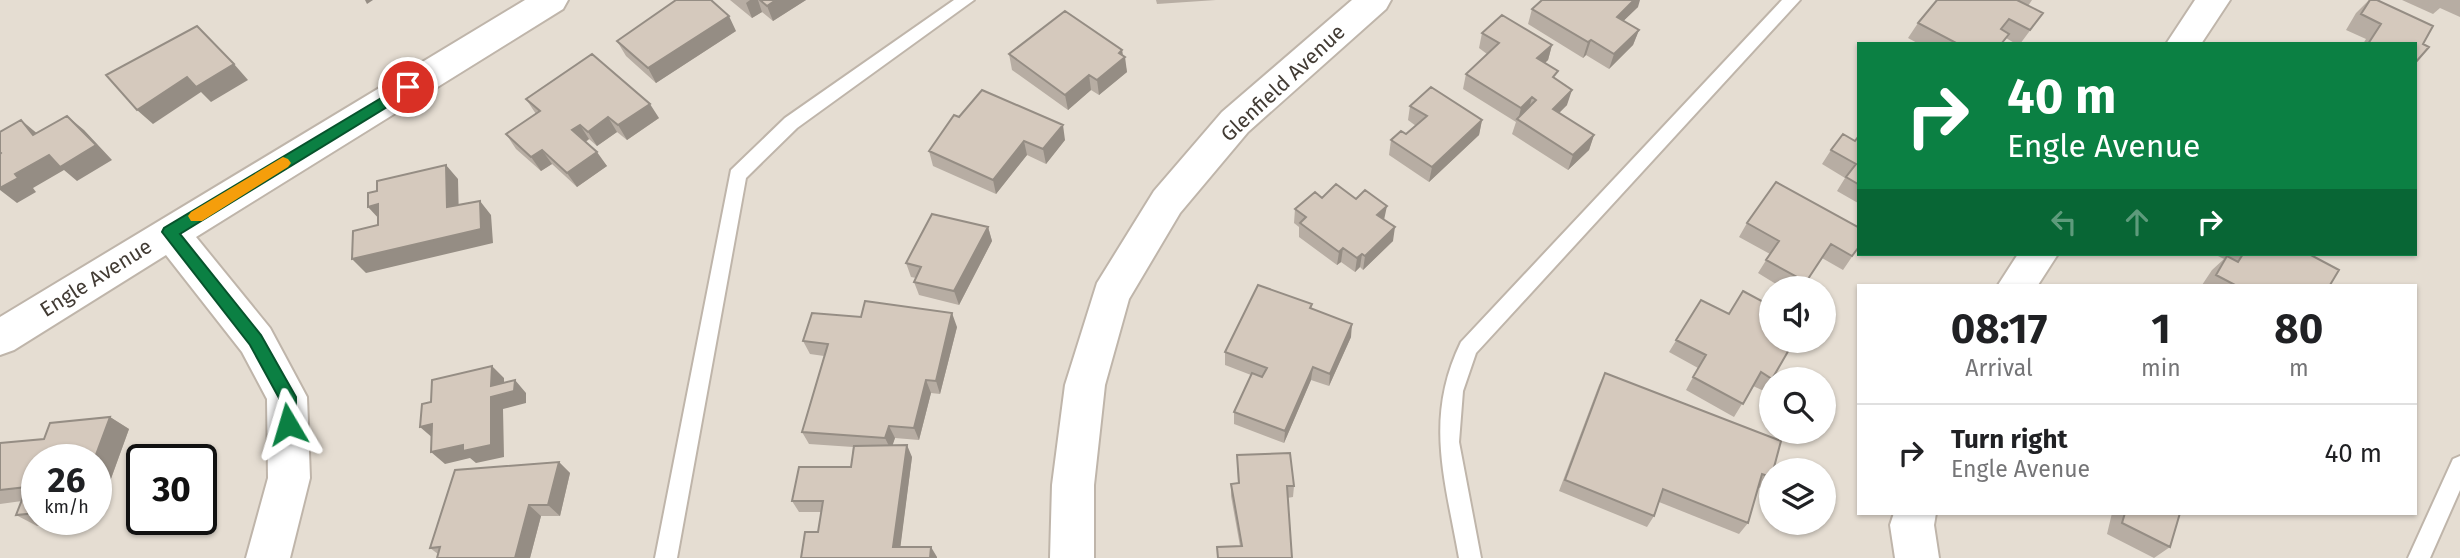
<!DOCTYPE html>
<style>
body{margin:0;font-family:"Fira Sans",sans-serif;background:#f2f2f2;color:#202124;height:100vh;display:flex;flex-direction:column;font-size:26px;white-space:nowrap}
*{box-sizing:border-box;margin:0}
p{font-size:23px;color:#757577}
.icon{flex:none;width:38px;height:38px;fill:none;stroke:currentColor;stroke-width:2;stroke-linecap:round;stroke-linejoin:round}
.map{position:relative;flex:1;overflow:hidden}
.details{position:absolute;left:1857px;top:284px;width:560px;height:231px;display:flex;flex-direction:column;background:#fff;border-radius:0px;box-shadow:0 2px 5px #0004}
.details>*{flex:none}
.hud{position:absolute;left:1857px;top:42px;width:560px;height:214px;border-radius:0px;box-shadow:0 2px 5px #0004;background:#0b8043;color:#fff;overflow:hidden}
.buttons{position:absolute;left:1759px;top:276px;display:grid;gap:14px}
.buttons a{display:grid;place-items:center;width:77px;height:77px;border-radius:50%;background:#fff;box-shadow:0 2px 5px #0004;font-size:35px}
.speed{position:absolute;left:21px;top:444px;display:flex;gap:14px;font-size:35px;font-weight:700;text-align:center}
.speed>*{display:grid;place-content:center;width:91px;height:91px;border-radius:50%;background:#fff;box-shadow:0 2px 5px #0004;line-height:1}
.speed small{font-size:18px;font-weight:400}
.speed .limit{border:4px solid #111;border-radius:10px;background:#fff;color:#111}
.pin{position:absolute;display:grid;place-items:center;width:60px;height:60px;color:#fff;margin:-30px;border:4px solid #fff;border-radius:50%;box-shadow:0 2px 7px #0007}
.me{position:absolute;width:77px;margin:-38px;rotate:353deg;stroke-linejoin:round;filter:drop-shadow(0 0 5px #0008)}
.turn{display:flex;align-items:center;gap:24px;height:147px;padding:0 35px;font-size:32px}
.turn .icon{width:91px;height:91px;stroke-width:2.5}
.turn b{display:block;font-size:49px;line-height:60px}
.lanes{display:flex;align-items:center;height:66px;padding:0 35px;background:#0003;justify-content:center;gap:35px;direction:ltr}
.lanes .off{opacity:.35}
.eta{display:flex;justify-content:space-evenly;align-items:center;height:119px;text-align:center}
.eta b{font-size:42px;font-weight:700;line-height:49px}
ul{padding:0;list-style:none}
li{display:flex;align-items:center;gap:21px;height:98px;padding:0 35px;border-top:2px solid #e0e0e0}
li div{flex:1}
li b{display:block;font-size:26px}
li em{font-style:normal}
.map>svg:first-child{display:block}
.residential{fill:#e5ddd2;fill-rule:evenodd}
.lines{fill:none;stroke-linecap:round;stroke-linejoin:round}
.lane-casing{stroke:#bfb5aa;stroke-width:4}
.street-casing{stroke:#bfb5aa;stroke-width:4}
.lane{fill:#fff;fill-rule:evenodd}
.street{fill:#fff;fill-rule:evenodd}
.wall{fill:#b7ada3;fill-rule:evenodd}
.shaded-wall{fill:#958d84}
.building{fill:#d5c9bd;stroke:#958d84;stroke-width:2}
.route{fill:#0b8043;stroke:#07532c;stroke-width:2}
.slow{fill:#f59e0b}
.labels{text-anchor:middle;stroke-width:5;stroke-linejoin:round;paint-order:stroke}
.street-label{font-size:21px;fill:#423b34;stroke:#fff}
</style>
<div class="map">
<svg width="2460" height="558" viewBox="0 0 2460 558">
<rect width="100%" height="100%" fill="#f1ece4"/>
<path class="residential" d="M0,0H2460V558H0ZM1858,44H2415V254H1858ZM1858,285H2415V513H1858ZM1771,289H1824V341H1771ZM1771,380H1824V432H1771ZM37,460H96V520H37ZM142,460H201V520H142ZM1771,471H1824V523H1771Z"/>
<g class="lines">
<g class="lane-casing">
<path id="lane" d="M954,0H974L797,128L746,178L677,558H655L731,170L785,118Z
M1782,0H1800L1476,353L1463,391L1459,442L1481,558H1459C1445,479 1424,418 1461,342Z
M2460,456V490L2430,558H2408L2453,459Z"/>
</g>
<g class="street-casing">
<path id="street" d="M525,0H568L563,9L196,237L270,328L307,397L310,478L290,558H246L268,478L267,399L242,352L166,255L14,350L0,355V317Z
M1352,0H1391L1386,9L1248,132L1180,213L1129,299L1105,385L1094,485V558H1050L1052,485L1065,385L1097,283L1154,191L1222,112Z
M2195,0H2230L2201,44H2166Z
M2018,254H2058L2038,285H1998Z
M1894,513H1936L1934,525L1939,558H1895L1890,525Z"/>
</g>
<use href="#lane" class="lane"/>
<use href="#street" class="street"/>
</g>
<path class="wall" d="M730,0H806L773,21L762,12L752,18Z
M1156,0H1216L1157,4Z
M1937,0H2032L2028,6L2043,13L2020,44H2016L2006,38L2002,44H1919L1908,38L1918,23Z
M2369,0H2377L2423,44H2363L2366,39L2346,30L2356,13Z
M2402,0H2460V17L2440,8L2433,14Z
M1638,7L1623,21L1639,30L1633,45L1609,69L1586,55L1583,58L1528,24L1532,9Z
M736,31L656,83L626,56L617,41Z
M1482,33L1552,45L1548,60L1545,63L1556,80L1567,105L1559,113L1594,135L1589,150L1568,170L1512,134L1516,122L1463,89L1466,74L1487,54L1479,48Z
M1122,50L1127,72L1099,95L1091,90L1068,110L1012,70L1009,54Z
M526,99L659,118L627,140L617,132L597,146L589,139L586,142L607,166L577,187L552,164L541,171L516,149L506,134L536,114Z
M1410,106L1482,120L1479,135L1429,182L1389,155L1391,140L1406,134L1416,126L1408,120Z
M959,117L1065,140L1046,164L1027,155L996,194L933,166L929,151Z
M1858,137V203L1837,191L1845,178L1822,164L1831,150L1855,141Z
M1322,198L1384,220L1393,241L1363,270L1360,267L1355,272L1341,262L1337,265L1299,237V227L1294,223L1295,209Z
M1747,223L1858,248L1843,270L1822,258L1802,289H1784L1758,273L1770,254L1739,237Z
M988,227L992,241L959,305L919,295L914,282L916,278L911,277L906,263Z
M2214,254H2309L2330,285H2202L2212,270L2224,259Z
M1701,300L1772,379L1764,391L1753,386L1734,417L1686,390L1698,368L1669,352Z
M1312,304L1311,309L1351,337L1329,386L1311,380L1284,443L1234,424V412L1251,375L1225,365V352Z
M957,327L940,394L931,393L919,440L895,438L892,445L912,457L900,547L937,557L818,532L821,512H799L792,501L851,467L853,447L809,444L802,432L824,356L810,354L803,341Z
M1605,373L1771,471V478L1762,489L1758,487L1748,523L1739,534L1659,502L1654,516L1647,527L1559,491L1599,385Z
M110,417L129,429L96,520L37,526L16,515L22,501L0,504V443L44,439ZM37,460L96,520H37Z
M1237,455L1294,486L1293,497L1287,498L1292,558L1240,546L1231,496V484H1238Z
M559,462L570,473L560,516H541L530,558H437L438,554L430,548Z
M2112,513H2180L2170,547L2154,558L2107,534Z"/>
<path class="shaded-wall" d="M365,0H373L367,4Z
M750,0H758L762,12L752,18L746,3Z
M776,0H806L773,21L767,6Z
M1634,0H1640L1638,7L1611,33L1617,17Z
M729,16L736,31L656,83L648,68Z
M1639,30L1633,45L1609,69L1614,54Z
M1591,40L1586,55L1583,58L1588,42Z
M1552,45L1548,60L1533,73L1537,58Z
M1122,50L1123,59L1125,57L1127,72L1099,95L1097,80Z
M234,64L248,80L211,102L201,92L153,124L137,110L187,77Z
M1089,75L1091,90L1068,110L1065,95Z
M1572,90L1567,105L1548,124L1553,109Z
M1532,97L1528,112L1518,120L1521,108Z
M650,104L659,118L627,140L618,125Z
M67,116L84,130L112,160L77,181L64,170L33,188L36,192L17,203L0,190V188L15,174L49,155Z
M608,117L617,132L597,146L588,132Z
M21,120L39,135H33Z
M1482,120L1479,135L1429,182L1432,167Z
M580,125L589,139L582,144L572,130Z
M1063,125L1065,140L1046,164L1043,149Z
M1594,135L1589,150L1568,170L1573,155Z
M1024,141L1027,155L996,194L993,180Z
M542,150L552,164L541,171L531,157Z
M597,152L607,166L577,187L567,173Z
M446,165L458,179L459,221L447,207Z
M480,201L491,215L493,243L366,273L352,259Z
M378,204L381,221L368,207Z
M1387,206L1384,220L1377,215Z
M988,227L992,241L959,305L954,291Z
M1395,227L1393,241L1363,270L1365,256Z
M1343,248L1341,262L1337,265L1339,252Z
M1362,254L1360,267L1355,272L1357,258Z
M952,313L957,327L940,394L936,381Z
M1352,324L1351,337L1329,386L1330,374Z
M492,366L504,378V394L515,380L526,393V403L503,409L504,457L476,463L470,458L445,464L431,452L491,386Z
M1313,367L1311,380L1284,443L1285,431Z
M926,380L931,393L919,440L914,428Z
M110,417L129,429L96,520V460H94Z
M432,424L434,439L420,427Z
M889,426L895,438L891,450L885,438Z
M907,445L912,457L899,558L893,547Z
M559,462L570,473L560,516L548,505Z
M529,505L541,516L530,558H515Z
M931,547L937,557V558H930Z"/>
<path class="building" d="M676,0H711L729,16L648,68L617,41Z
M760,0H776L767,6Z
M1542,0H1634L1617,17L1639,30L1614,54L1591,40L1588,42L1532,9Z
M1937,0H2017L2043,13L2030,30L2009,19L2001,29L2009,34L2001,44H1958L1918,23Z
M2370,0H2377L2433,26L2423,44L2429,47L2415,63V44H2368L2381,24L2361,14Z
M1065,11L1122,50L1119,53L1125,57L1097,80L1089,75L1065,95L1009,54Z
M1502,15L1552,45L1537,58L1558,71L1553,77L1572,90L1553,109L1594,135L1573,155L1517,119L1536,100L1532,97L1521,108L1466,74L1499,43L1482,33Z
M197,26L234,64L196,87L187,77L137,110L106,75Z
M592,54L650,104L618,125L608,117L588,132L580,125L572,130L597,152L567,173L542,150L531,157L506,134L540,111L526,99Z
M1431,87L1482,120L1432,167L1391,140L1401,131L1406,134L1427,116L1410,106Z
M982,90L1063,125L1043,149L1024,141L993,180L929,151L954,115L959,117Z
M67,116L96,145L60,167L49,155L15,174L18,178L0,188V154L1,153L0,152V132L21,120L33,135Z
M1843,134L1855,141L1858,137V184L1846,177L1856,164L1831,150Z
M446,165L447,207L480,201L481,229L352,259L353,231L378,225V204L368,207V193L377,191V181Z
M1776,182L1858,227V248L1852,256L1831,244L1806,282L1766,260L1779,241L1747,223Z
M1336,184L1356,199L1365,190L1387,206L1377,215L1395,227L1365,256L1362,254L1357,258L1343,248L1339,252L1300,223L1306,217L1295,209L1315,192L1322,198Z
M932,214L988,227L954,291L914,282L921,267L906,263Z
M2243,254H2309L2339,270L2330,285H2235L2216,275L2227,256L2238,262Z
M1258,285L1312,304L1310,308L1352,324L1330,374L1313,367L1285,431L1234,412L1252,373L1262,377L1267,368L1225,352Z
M1743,291L1771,306V341H1794L1772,379L1761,372L1743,404L1693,377L1706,355L1676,340L1701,300L1729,314Z
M865,301L952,313L936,381L926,380L914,428L889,426L885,438L802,432L828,344L803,341L812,313L861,317Z
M492,366L491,386L515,380L514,391L491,397V445L463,451V445L431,452L432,424L420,427L422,404L431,402L432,380Z
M1605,373L1781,441L1773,471H1771V477L1762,474L1748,523L1663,489L1654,516L1565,480Z
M110,417L94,460H37V513L16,515L27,487L0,490V443L44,439L50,423Z
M907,445L893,547H931L930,558H801L805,532H818L823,501H792L799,467H851L854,446Z
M1290,453L1294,486H1287L1292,558H1218L1217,547L1242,546L1231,484L1239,483L1237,455Z
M559,462L548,505H529L515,558H437L440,547L430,548L455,470Z
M2125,513H2180L2170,547L2122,523Z"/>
<path class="route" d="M408,82L413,83L415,87L413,91L180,234L261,335L296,397V424L294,429L288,431L282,429L279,398L250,345L162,232L164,228Z"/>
<path class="slow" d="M283,157L288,159L291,163L288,167L202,221H191L188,216L191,212Z"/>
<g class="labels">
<g class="street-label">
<text transform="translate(1283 83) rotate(-43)" y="7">Glenfield Avenue</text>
<text transform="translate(96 278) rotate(-32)" y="7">Engle Avenue</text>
</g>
</g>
</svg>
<div class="buttons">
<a><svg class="icon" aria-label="sound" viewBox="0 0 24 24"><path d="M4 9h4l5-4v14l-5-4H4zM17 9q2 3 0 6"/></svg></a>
<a><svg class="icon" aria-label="search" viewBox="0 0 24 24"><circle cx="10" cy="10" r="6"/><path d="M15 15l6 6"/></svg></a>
<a><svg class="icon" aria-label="layers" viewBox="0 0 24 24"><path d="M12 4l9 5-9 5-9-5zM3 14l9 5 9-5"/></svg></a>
</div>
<div class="speed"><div>26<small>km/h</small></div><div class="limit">30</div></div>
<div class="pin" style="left:408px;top:87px;background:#d93025"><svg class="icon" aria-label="arrive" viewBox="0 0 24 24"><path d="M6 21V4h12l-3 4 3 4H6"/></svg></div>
<svg class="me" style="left:288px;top:424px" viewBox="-20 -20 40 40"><path d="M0-17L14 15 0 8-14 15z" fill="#0b8043" stroke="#fff" stroke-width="4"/></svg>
<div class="hud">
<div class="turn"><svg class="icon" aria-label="right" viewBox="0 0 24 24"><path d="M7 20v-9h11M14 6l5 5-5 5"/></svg><div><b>40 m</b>Engle Avenue</div></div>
<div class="lanes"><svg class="icon off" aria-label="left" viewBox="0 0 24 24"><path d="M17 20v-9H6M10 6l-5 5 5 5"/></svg><svg class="icon off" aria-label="ahead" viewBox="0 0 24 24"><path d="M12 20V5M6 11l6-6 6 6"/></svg><svg class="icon" aria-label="right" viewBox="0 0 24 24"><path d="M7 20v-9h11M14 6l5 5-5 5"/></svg></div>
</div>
<section class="details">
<div class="eta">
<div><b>08:17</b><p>Arrival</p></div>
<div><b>1</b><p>min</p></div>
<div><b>80</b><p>m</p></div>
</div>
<ul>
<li><svg class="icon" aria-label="right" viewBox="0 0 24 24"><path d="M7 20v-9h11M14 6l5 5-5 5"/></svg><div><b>Turn right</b><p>Engle Avenue</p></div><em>40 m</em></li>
</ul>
</section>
</div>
